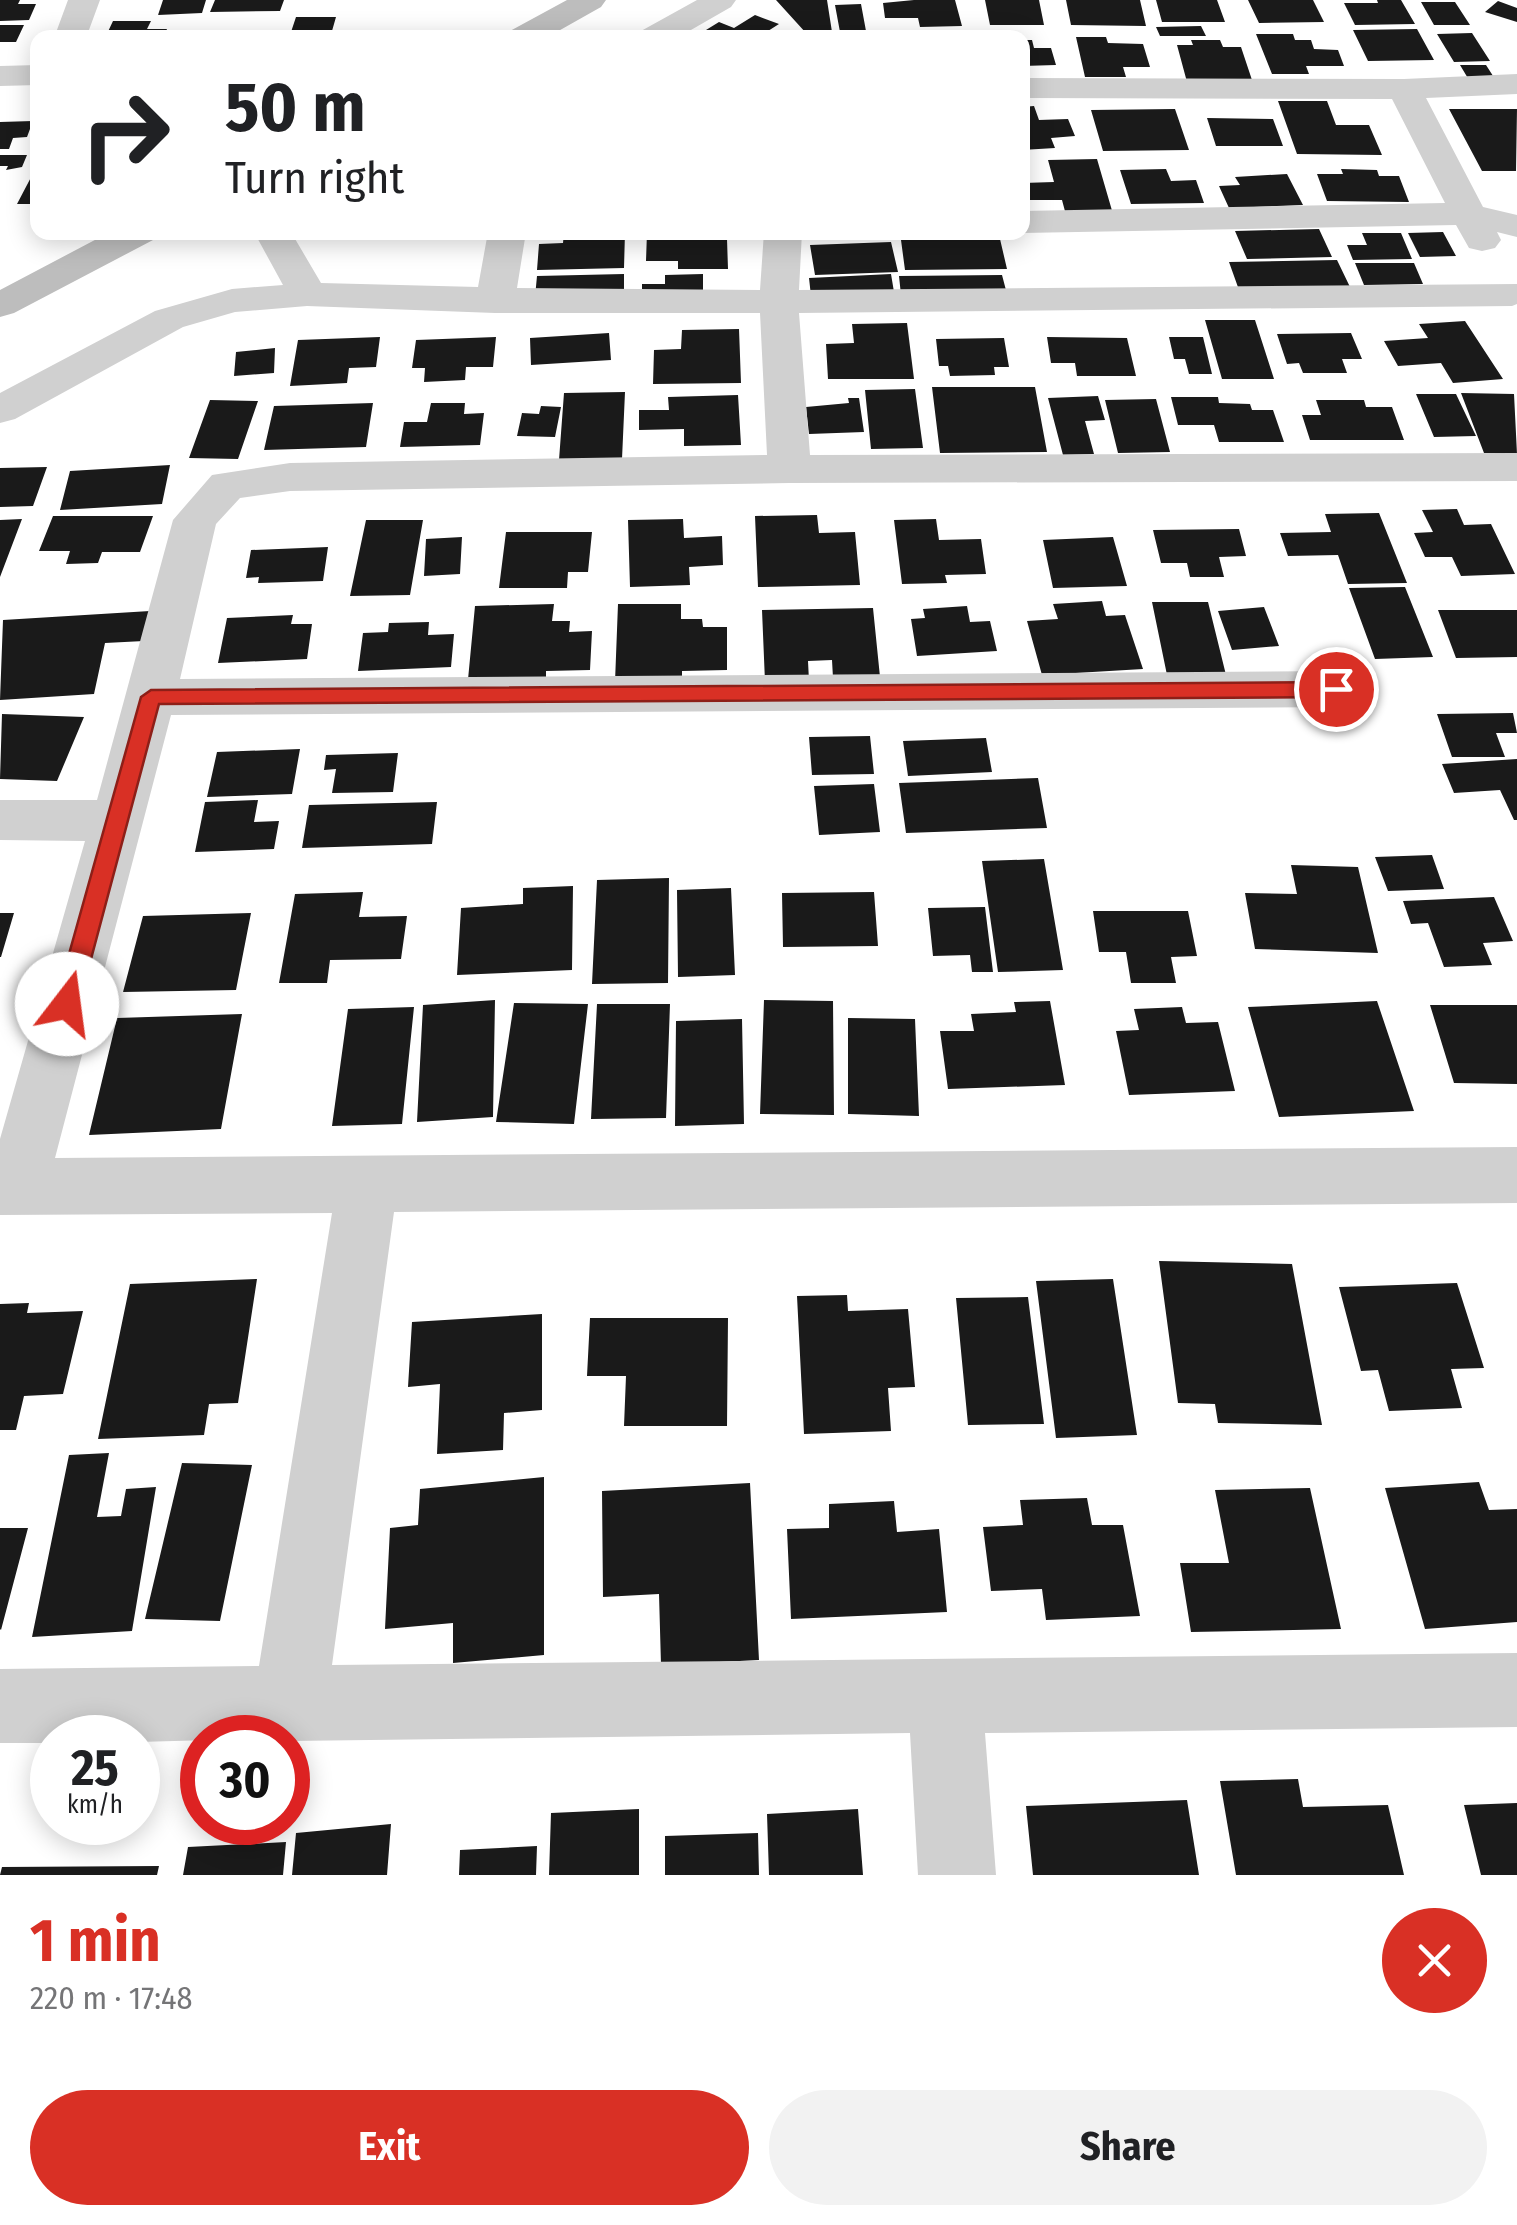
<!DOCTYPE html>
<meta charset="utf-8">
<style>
body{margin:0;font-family:"Fira Sans Condensed",sans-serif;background:#f2f2f2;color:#202124;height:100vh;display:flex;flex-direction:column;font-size:38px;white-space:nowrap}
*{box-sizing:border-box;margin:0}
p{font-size:32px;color:#757577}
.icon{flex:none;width:55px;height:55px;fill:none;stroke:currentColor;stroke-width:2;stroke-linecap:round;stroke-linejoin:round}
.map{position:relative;height:1875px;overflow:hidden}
.drawer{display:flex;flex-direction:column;background:#fff;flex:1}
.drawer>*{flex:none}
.hud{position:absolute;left:30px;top:30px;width:1000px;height:210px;border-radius:20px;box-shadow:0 5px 25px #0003;background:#fff;color:#202124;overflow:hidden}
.speed{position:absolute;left:30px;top:1715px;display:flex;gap:20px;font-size:50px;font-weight:700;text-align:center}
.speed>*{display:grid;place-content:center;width:130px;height:130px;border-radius:50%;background:#fff;box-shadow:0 5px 25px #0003;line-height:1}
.speed small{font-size:25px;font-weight:400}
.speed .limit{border:15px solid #d22;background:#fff;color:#111}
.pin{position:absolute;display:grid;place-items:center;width:85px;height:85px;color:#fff;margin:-42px;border:5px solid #fff;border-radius:50%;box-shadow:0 2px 10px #0007}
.me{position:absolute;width:110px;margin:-55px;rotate:15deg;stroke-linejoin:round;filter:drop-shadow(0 0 8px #0008)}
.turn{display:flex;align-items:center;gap:35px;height:210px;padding:0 30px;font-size:45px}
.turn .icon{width:130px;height:130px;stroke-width:2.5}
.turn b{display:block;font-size:70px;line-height:85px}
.round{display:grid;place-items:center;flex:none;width:105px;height:105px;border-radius:52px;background:#f2f2f2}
.overview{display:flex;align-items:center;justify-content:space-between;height:170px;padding:0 30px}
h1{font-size:60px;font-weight:700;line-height:75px;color:#d93025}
.action{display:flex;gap:20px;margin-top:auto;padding:20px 30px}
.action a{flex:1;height:115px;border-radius:60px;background:#d93025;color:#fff;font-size:40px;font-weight:700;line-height:115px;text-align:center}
.action a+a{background:#f2f2f2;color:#202124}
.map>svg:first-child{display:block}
.building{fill:#1a1a1a}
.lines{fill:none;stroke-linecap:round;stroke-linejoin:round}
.minor{fill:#d0d0d0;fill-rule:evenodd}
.secondary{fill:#bdbdbd;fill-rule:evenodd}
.route{fill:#d93025;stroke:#8d1f18;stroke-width:2.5}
</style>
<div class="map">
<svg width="1517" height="1875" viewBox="0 0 1517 1875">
<rect width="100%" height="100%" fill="#fff"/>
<path class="building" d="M0,0H20L18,4H36L29,20L0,21Z
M163,0H206L202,13L158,15Z
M215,0H284L280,11L210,12Z
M776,0H827L832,32L806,33Z
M914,0H955L962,26L920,27L918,18H885L883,3Z
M985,0H1039L1044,25H990Z
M1066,0H1140L1146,26L1071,25Z
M1156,0H1217L1225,22H1162Z
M1248,0H1313L1324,22L1259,23Z
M1377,0H1401L1415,24L1355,25L1344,3H1378Z
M1498,1L1517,8V22L1485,12Z
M1421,2H1455L1470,25H1434Z
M861,4L866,31L840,32L835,5Z
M755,15L779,24L768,31L779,35L693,38L719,22L734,28Z
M296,17H336L330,38H289Z
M113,21H151L147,29H167L163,38H105Z
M0,25H24L16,42H0Z
M1201,26L1206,36H1160L1156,27Z
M1417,29L1434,60L1368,61L1353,30Z
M270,31L268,38H216L218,32Z
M1472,33L1490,61L1454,62L1437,34Z
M1256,34H1293L1295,40H1311L1314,49L1338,50L1344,66H1306L1309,74H1272Z
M1076,37H1106L1108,43L1143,44L1150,67H1123L1126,77H1085Z
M1022,40H1032L1034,48H1051L1056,65L1022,66Z
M1191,40H1220L1223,47H1241L1253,83L1187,82L1177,45H1193Z
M1460,65H1486L1495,79L1469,80Z
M1278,101H1327L1336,125H1369L1382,155L1297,154Z
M1034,106L1039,120L1068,119L1075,136L1051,138L1055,148L1022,150V107Z
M1175,109L1189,150L1103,151L1091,110Z
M1449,109H1517L1516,171H1482Z
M1207,118L1273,119L1283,146H1216Z
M33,121L27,137L13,138L9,149H0V122Z
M0,155H27L22,167L6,170L8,166H0Z
M1097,159L1113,214L1066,215L1062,200H1027L1023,183L1054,182L1048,160Z
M38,164V204H17Z
M1166,169L1171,181L1196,180L1204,203L1131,204L1120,170Z
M1341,169L1377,170L1379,176H1399L1409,202L1327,201L1317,174H1343Z
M1287,174L1303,205L1229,208L1219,186L1240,185L1235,177Z
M1319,229L1332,257L1247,259L1235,231Z
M564,232H625L624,268L537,270L539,244L563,243Z
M647,232H701V240L727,239L728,269H678V261H646Z
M1443,232L1456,256L1420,257L1408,233Z
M1362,233H1401L1412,259L1353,260L1347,245H1367Z
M1000,239L1007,269L905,270L901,240Z
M891,242L898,272L815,275L810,245Z
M1337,260L1350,287L1239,290L1229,262Z
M1355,263H1414L1423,284L1364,285Z
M624,274V295L535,297L537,276Z
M703,274V292L642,293V284H665V275Z
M891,274L894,292L811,296L809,278Z
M1002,275L1007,294L901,295L899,276Z
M1205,320H1255L1274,379H1222Z
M1465,321L1503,379L1453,383L1441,363L1398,366L1384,341L1428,338L1419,324Z
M907,323L914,379H828L826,344L854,343L852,324Z
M739,329L741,383L653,384L654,350L681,349L682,330Z
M609,333L611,360L531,365L530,338Z
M1351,333L1362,359H1342L1347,373H1303L1299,363L1287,364L1277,334Z
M380,337L376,367L349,368L347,383L290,386L298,340Z
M496,337L493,367H466L465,380L424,382L425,368H412L416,340Z
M1047,337L1127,338L1136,376H1077L1075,363H1051Z
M1169,337H1203L1212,374H1189L1185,359H1174Z
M1004,338L1009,367H994L995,375L950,376L948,366H939L936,339Z
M275,348L274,373L234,376L236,352Z
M932,387H1035L1047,452L940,453Z
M915,389L923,448L871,449L865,390Z
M625,392L622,459L559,460L564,393Z
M1461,393L1514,394L1517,454L1484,453Z
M1416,394H1456L1476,436L1434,437Z
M738,395L741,445L684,446V429L639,430V410H669L668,397Z
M1098,396L1105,420L1085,421L1094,454L1063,455L1048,398Z
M1171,397H1218L1219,403L1250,404L1252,410H1273L1284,442H1219L1214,425H1178Z
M848,398H859L864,432L809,434L806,407L849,403Z
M1156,399L1170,452L1118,453L1105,400Z
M210,400L258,401L238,459L189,458Z
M1316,400H1364L1366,407H1392L1404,440H1310L1302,415H1321Z
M373,403L366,447L264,450L274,406Z
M431,403H465L464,414L484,413L480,445L400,447L404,422H427Z
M541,406L561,407L555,437L517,436L522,413L539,414Z
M170,465L162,504L60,510L70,471Z
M47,467L33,506L0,507V468Z
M1457,509L1464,525L1491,524L1515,574L1461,576L1452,557H1425L1414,533L1433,532L1422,510Z
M1379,513L1407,583L1348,584L1338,555L1288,556L1280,533L1331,532L1325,514Z
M817,515L819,533L855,532L860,585L758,587L755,516Z
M53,516H153L140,552H102L98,563L66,564L70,551H39Z
M22,519L0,577V520Z
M683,519L684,538L722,536L723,565L689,567L690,585L630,587L628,520Z
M936,519L939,540L981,539L986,574L945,575L947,583L902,584L894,520Z
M366,520H423L410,595L350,596Z
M1239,529L1246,556L1219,557L1224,577H1190L1187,563H1161L1153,530Z
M506,532H592L588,572H568L567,588H499Z
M462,537L460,574L424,576L426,539Z
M1113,537L1127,586L1053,588L1043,540Z
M328,547L323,581L258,583L259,577L246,578L251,550Z
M1405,587L1433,657L1375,659L1349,588Z
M1102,601L1106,616L1125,615L1143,669L1042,675L1027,621L1058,619L1053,604Z
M1152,602H1208L1226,675H1167Z
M554,604L552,621H570L569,632L592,631L590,670L546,671V688L467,690L475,606Z
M618,604H681V619H702L703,627H727V670L682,671V681L615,682Z
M967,606L970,622L990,621L997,651L917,656L911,619L925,618L923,609Z
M1264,607L1279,646L1232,650L1218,611Z
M873,608L880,677L833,678L832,660L808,661L809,681L765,682L762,610Z
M1438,610H1517V657L1456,658Z
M150,611L144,641L105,643L94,694L0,700L3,620Z
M293,615L291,624H312L307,659L218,663L227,618Z
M429,622L428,635L454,634L451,667L358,671L363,633L388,632L389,623Z
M1513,713L1517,733H1496L1505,757H1452L1437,714Z
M2,714L84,717L57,781L0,779Z
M870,736L874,774L812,775L809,737Z
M986,738L992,772L908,776L903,741Z
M300,749L292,794L207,797L217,752Z
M398,753L393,792L332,793L336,769L324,770L326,755Z
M1517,759V820H1514L1500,790L1454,793L1442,764Z
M1038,778L1047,828L906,833L899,783Z
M874,784L880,832L819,835L814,786Z
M258,800L254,822L279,821L274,849L195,852L205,802Z
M437,802L432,844L302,848L309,805Z
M1432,855L1444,889L1388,891L1375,857Z
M1044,859L1063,970L998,972L982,861Z
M1291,865L1358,867L1378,953L1255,949L1245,893L1297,894Z
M669,878L668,983L592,984L597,880Z
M573,886L572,970L457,975L461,908L523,904V888Z
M731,888L735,975L678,977L677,890Z
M363,892L359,917L407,916L401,959L330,960L327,983H279L295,894Z
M874,892L878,946L783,947L782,893Z
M1494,897L1513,941L1483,943L1492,965L1444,967L1428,923L1411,924L1403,901Z
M985,907L993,972H972L970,955L933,956L928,908Z
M1093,911H1188L1197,956L1171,957L1176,983H1131L1126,952H1099Z
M0,913H14L1,957H0Z
M251,913L236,990L123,992L143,916Z
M495,1000L493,1117L417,1122L423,1005Z
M764,1000L833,1001L834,1115L760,1114Z
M1050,1001L1065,1085L948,1089L940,1031H974L971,1014L1016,1012L1014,1002Z
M1377,1001L1414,1111L1279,1117L1248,1007Z
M514,1003L588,1004L574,1124L496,1122Z
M597,1004H670L666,1118L591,1119Z
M1430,1005H1517V1084L1454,1083Z
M414,1007L402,1124L332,1126L348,1009Z
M1182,1007L1186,1023L1218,1022L1235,1091L1129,1095L1116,1031L1139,1030L1134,1009Z
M242,1014L221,1129L89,1135L117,1018Z
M848,1018L915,1019L919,1116L848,1114Z
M742,1019L744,1124L675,1126L676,1021Z
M1159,1261L1292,1264L1322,1425L1218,1423L1215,1404L1178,1403Z
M257,1279L238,1403L209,1404L204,1435L98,1439L130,1284Z
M1113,1279L1137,1435L1056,1438L1036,1281Z
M1457,1283L1484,1368L1451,1369L1462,1408L1389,1411L1378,1370L1361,1371L1339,1287Z
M847,1295L848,1311L908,1309L915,1387L888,1388L891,1431L804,1434L797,1296Z
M1028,1297L1044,1424L968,1425L956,1298Z
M29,1303L27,1313L83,1311L63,1394L24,1396L16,1430H0V1304Z
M542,1314V1410L504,1413L503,1450L437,1454L440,1384L408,1387L412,1322Z
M590,1318H728L727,1426H624L626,1376H587Z
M109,1453L97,1517L121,1516L126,1489L156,1487L132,1631L32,1637L69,1455Z
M182,1463L252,1465L220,1621L145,1619Z
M544,1477V1655L453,1663V1623L385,1629L390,1528L418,1525L420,1489Z
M1479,1482L1489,1510L1517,1509V1622L1425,1629L1385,1488Z
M750,1483L759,1660L661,1665L659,1594L603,1597L602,1491Z
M1310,1488L1341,1629L1191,1632L1180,1563H1229L1215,1490Z
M1087,1498L1092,1525H1123L1140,1616L1046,1620L1042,1589L991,1591L983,1527L1023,1525L1020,1500Z
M894,1501L897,1532L939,1529L947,1612L791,1619L787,1529L829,1528V1504Z
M0,1528H28L1,1630L0,1629Z
M1298,1779L1303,1807L1388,1805L1404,1875H1236L1220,1781Z
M1187,1800L1199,1875H1033L1026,1806Z
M1517,1803V1875H1481L1464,1805Z
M639,1809V1875H549L551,1813Z
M858,1809L863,1875H769L767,1814Z
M391,1824L387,1875H292L296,1833Z
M758,1833L759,1875H665V1836Z
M286,1842L283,1875H183L188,1847Z
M537,1846L536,1875H459L460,1850Z
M159,1866L157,1875H0L2,1867Z"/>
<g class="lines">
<path class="minor" d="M68,0H100L86,38H54Z
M697,0H736L731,7L677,38H636L641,31Z
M38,65V85L0,86V66Z
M1517,74V94L1426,98L1483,207L1517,215V237L1497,232L1501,240L1495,248L1482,251L1469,248L1456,225L1022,233L1019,232L1022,211L1445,203L1392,99L1022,98V78L1404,79Z
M254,232H291L321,283L478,287L488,232H526L517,288L760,290L764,232H802L799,290L1517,284V304L1512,306L799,313L810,455L1517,453V481L789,483L290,491L240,498L216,524L180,679L1336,671L1353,676L1360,689L1353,702L1336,707L171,715L55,1158L1517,1147V1203L394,1212L332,1665L1517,1653V1727L985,1733L996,1875H918L910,1733L290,1741L288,1738L138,1742V1738H52V1743H0V1669L259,1666L332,1213L0,1215V1139L85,841L0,840V800H97L173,520L212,475L290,463L767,455L760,313H495L307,306L235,312L183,327L15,419L0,423V393L155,311L232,289L283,285Z"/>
<path class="secondary" d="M567,0H606L601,7L546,38H505L510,31Z
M110,232H158L153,240L14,313L0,317V290Z"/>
</g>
<path class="route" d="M1336,682L1346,689L1336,697L159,704L79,1004L75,1011H59L55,1004L141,697L151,690Z"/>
</svg>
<div class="speed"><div>25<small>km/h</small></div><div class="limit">30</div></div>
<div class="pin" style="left:1336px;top:689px;background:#d93025"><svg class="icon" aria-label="arrive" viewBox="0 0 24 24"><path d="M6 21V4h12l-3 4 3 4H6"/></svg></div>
<svg class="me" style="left:67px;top:1004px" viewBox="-20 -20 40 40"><circle r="19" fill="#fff"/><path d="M0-13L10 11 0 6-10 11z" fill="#d93025"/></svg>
<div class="hud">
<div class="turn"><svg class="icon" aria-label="right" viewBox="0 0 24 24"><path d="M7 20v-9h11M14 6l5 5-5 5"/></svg><div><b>50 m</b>Turn right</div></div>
</div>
</div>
<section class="drawer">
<div class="overview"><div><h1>1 min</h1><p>220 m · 17:48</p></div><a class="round" style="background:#d93025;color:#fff"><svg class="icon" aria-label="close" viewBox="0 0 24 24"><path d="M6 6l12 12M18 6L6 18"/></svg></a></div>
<div class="action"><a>Exit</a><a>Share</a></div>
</section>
